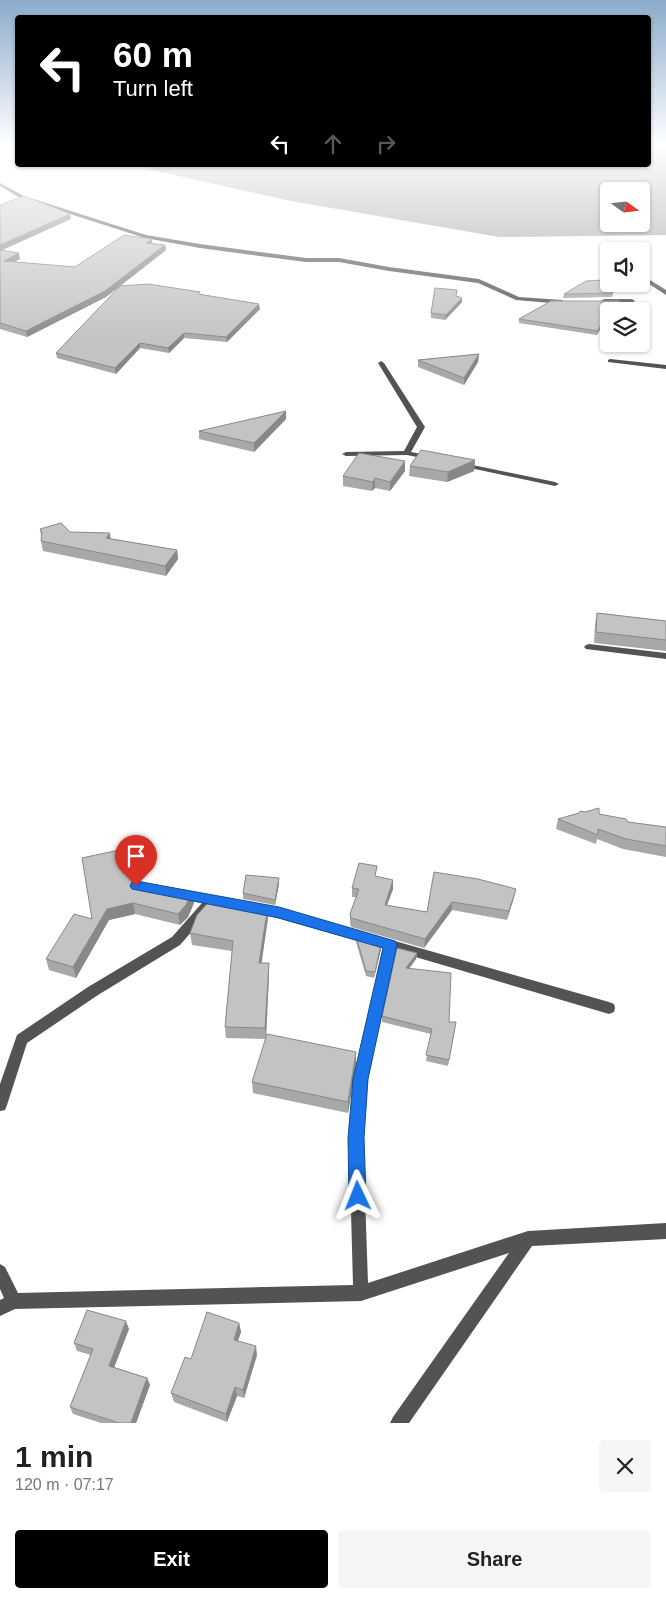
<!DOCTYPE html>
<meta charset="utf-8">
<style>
body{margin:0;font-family:Helvetica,sans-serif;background:#f6f6f6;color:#222;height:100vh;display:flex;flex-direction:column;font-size:19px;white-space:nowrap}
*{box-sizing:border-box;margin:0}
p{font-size:16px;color:#767676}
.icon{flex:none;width:28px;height:28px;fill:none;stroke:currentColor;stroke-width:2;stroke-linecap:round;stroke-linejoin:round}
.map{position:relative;height:1423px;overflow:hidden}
.panel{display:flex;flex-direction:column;background:#fff;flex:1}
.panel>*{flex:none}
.guide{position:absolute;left:15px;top:15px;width:636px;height:152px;border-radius:5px;box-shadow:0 1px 4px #0004;background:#000;color:#fff;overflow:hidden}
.needle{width:32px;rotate:105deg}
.controls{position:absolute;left:600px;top:182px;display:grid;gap:10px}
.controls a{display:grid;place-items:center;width:50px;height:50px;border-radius:5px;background:#fff;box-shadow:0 1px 4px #0004;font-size:25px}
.pin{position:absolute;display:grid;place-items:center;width:42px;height:42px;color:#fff;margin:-51px -21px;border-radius:50% 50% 50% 0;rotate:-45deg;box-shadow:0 0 5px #0007}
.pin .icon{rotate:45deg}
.me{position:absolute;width:55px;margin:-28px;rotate:358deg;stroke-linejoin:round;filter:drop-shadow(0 0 4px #0008)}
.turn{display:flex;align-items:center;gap:18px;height:105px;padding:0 15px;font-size:22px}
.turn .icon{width:65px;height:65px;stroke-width:2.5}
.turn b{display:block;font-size:35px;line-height:42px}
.lanes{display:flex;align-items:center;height:48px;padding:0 15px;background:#0003;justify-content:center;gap:25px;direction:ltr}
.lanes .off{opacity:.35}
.round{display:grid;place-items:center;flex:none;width:52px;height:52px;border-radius:5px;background:#f6f6f6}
.headline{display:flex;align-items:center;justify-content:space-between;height:85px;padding:0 15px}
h1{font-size:30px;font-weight:800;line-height:38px}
.primary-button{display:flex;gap:10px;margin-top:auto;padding:10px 15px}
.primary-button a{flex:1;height:58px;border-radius:5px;background:#000;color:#fff;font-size:20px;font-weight:800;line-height:58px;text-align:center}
.primary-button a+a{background:#f6f6f6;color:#222}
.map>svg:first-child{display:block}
.water{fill:#a1a1a1;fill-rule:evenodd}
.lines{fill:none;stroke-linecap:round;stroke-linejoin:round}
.minor{fill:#535353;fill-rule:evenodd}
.wall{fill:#a8a8a8}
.shaded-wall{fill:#888}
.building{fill:#c3c3c3;stroke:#888}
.route{fill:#1a73e8;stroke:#114b97}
</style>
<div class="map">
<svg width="666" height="1423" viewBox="0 0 666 1423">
<rect width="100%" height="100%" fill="#fff"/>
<path class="water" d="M649,145H666V235L499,237L291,201L151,170L147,165H649ZM609,191H641V224H609Z"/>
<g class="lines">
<path class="minor" d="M0,183L24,196L146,235L200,244L306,258H339L389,267L479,279L519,297L562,300L565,302L562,304L516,300L478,283L389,271L339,262H306L200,248L145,238L20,198L0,186Z
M646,280H650L666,290V295L646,282Z
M604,299H632L635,301L632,303L602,302L601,301Z
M610,359L666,365V369L608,362V360Z
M381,361L384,363L425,427L411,452L432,456V460L407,455L346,456L342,454L346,452L404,451L417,427L378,363Z
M458,462L555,482L559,484L555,486L461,466H458Z
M589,644L666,653V659L586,649L584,647L586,645Z
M180,889L219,898L221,901L219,904L214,906L180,945L98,995L27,1043L7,1105L5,1110L0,1111V1084L17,1035L88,987L172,937L202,903L176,897L174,894L176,891Z
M256,903L279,908L609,1002L614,1004L615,1008L614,1012L609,1014L395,951L368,1079L363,1138L368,1283L528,1231L666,1223V1239L532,1246L409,1423H390L393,1417L509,1253L361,1301L15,1309L0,1316V1300L4,1298L0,1289V1264L5,1267L18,1293L353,1285L349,1138L354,1079L383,948L252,911L250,908L252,905Z"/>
</g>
<path class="wall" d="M0,205L70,214L71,219L2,250L20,259L14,262L75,267L152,243L165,245L166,250L106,297L27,337L0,329Z
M613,293L612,297L563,298L564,294Z
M200,295L260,309L227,342L184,338L169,353L140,348L116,374L57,358L56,353Z
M456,296L462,302L445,320L431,318V313Z
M551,301H619L618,305L603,306L605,320L597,335L519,323V319Z
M479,354L478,362L464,385L418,367V360Z
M286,419L254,452L199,439V431Z
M475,460L474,471L447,482L409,476L410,466Z
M405,461V471L390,491L375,488L372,491L343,486V476Z
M40,529L70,532L177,550L178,559L166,576L43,551L41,541V537Z
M597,613L666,621V651L594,643L595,624Z
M599,814L628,822L666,827V857L623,849L597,839L596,844L556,829L558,819Z
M434,872L516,889L514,897L507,920L452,910L424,948L351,927L350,923V914L356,897H352V888L377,876L393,889L387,905L427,912Z
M123,873L130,880L194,903L188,917L180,925L135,914L109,920L76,978L49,970L46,959L92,919Z
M279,884L275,905L243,899V893Z
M268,918L261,963H269V974L266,1038L356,1063L348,1113L253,1093L252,1082L266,1039L226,1038L225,1027L232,951L192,945L190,933Z
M356,936L381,944V949L374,978L366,976L356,942Z
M417,953L416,959L409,969L449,1022L455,1028L448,1066L426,1061L431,1034L382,1022V1016Z
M239,1323L241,1332L238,1341L257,1355L244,1398L237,1396L227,1422L174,1402L171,1393L191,1359Z
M129,1329L114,1367L147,1378L150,1385L136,1423H101L73,1414L70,1407L91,1355L77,1351L74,1343Z"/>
<path class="shaded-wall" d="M70,214L71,219L0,251V245Z
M152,239V244L146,243Z
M165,245L166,250L106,297L27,337L26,331Z
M19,253L20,259L5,267L4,261Z
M462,298V302L445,320L446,315Z
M259,304L260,309L227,342L226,337Z
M605,316V320L597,335L598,331Z
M184,333V338L169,353L168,348Z
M140,343V348L116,374L115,368Z
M479,354L478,362L464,385V378Z
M286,411V419L254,452V443Z
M475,460L474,471L447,482L448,472Z
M405,461V471L390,491V482Z
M375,478V488L372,491L373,482Z
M110,533L111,543L106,538Z
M177,550L178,559L166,576L165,566Z
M279,878V884L275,905V900Z
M393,880V889L384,913L385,905Z
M516,889L514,897L507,920L509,911Z
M192,892L194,903L188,917L180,925L178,914Z
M452,902V910L424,948L425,939Z
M133,903L135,914L109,920L76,978L73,967L107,909Z
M268,906V918L260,974L259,963Z
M381,944V949L374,978L375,972Z
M417,953L416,959L405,974L406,968Z
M269,963V974L266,1039L265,1028Z
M356,1052V1063L348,1113V1102Z
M126,1321L129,1329L112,1373L109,1366Z
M239,1323L241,1332L235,1349L234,1340Z
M256,1346L257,1355L244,1398L243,1390Z
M147,1378L150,1385L136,1423H131Z
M235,1387L237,1396L227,1422L226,1414Z"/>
<path class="building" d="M24,196L70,214L0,245V205Z
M124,235L152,239L146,243L165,245L105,291L26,331L0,323V250L19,253L4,261L75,267Z
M603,280L613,293L564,294L586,281Z
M148,284L200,292L198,294L259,304L226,337L184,333L168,348L140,343L115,368L56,353L120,286Z
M435,288L457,290L456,296L462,298L446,315L431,313Z
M551,301H619L601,302L605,316L598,331L519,319Z
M479,354L464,378L418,360Z
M286,411L254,443L199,431Z
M421,450L475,460L448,472L410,466Z
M359,453L405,461L390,482L375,478L373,482L343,476Z
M61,523L70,532L110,533L106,538L177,550L165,566L41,541L42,532L40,529Z
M597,613L666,621V640L596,632Z
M599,808V814L626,819L628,822L666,827V846L626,839L598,829V835L558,819L579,813L580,811L585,812Z
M119,850L123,873L127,874L130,880L192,892L186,905L178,914L133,903L107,909L73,967L46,959L74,914L92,919L82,858Z
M359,863L377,866L375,876L393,880L385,905L427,912L434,872L478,879L516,889L509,911L452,902L425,939L351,918L350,914L359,889L352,888Z
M246,875L279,878L275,900L243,893Z
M235,900L268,906L259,963H269L265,1028L225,1027L233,941L190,933L197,915L208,903Z
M356,936L381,944L375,972L366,971Z
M397,948L417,953L406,968L451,973L449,1022H456L449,1060L426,1055L432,1029L382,1016Z
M267,1034L356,1052L348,1102L252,1082Z
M87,1310L126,1321L109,1366L147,1378L131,1423H119L70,1407L93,1349L74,1343Z
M207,1312L239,1323L234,1340L256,1346L243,1390L235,1387L226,1414L171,1393L185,1357L191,1359Z"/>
<linearGradient id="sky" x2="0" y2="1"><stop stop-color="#8baccc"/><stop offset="0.42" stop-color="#fff"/><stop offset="1" stop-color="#fff" stop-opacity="0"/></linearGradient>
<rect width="666" height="344" fill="url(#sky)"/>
<path class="route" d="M136,881L279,907L395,941L397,945L368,1079L364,1138L366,1196L364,1202L358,1205L352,1202L349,1196L348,1138L353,1079L383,948L279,918L132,889L130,886L132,882Z"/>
</svg>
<div class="controls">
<a><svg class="needle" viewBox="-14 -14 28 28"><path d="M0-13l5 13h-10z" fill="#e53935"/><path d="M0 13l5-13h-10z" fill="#767676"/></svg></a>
<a><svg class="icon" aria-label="sound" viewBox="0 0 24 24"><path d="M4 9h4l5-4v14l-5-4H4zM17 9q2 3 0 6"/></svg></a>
<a><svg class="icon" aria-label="layers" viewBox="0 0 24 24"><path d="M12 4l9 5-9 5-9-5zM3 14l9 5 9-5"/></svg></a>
</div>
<div class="pin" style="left:136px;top:886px;background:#d93025"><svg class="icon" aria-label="arrive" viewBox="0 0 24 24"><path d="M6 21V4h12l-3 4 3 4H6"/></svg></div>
<svg class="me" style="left:358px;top:1196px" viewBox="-20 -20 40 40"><path d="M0-17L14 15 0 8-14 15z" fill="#1a73e8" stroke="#fff" stroke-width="4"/></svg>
<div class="guide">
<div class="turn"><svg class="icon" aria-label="left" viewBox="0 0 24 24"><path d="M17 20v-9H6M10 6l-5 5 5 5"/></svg><div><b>60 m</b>Turn left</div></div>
<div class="lanes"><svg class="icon" aria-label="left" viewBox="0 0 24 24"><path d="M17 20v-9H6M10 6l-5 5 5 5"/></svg><svg class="icon off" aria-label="ahead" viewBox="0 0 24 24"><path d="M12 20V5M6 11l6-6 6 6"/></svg><svg class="icon off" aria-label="right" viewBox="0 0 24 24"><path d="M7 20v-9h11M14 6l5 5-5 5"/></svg></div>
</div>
</div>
<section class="panel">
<div class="headline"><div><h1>1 min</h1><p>120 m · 07:17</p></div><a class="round"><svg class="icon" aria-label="close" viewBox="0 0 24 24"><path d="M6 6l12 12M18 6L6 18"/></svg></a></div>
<div class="primary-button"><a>Exit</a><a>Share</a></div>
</section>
